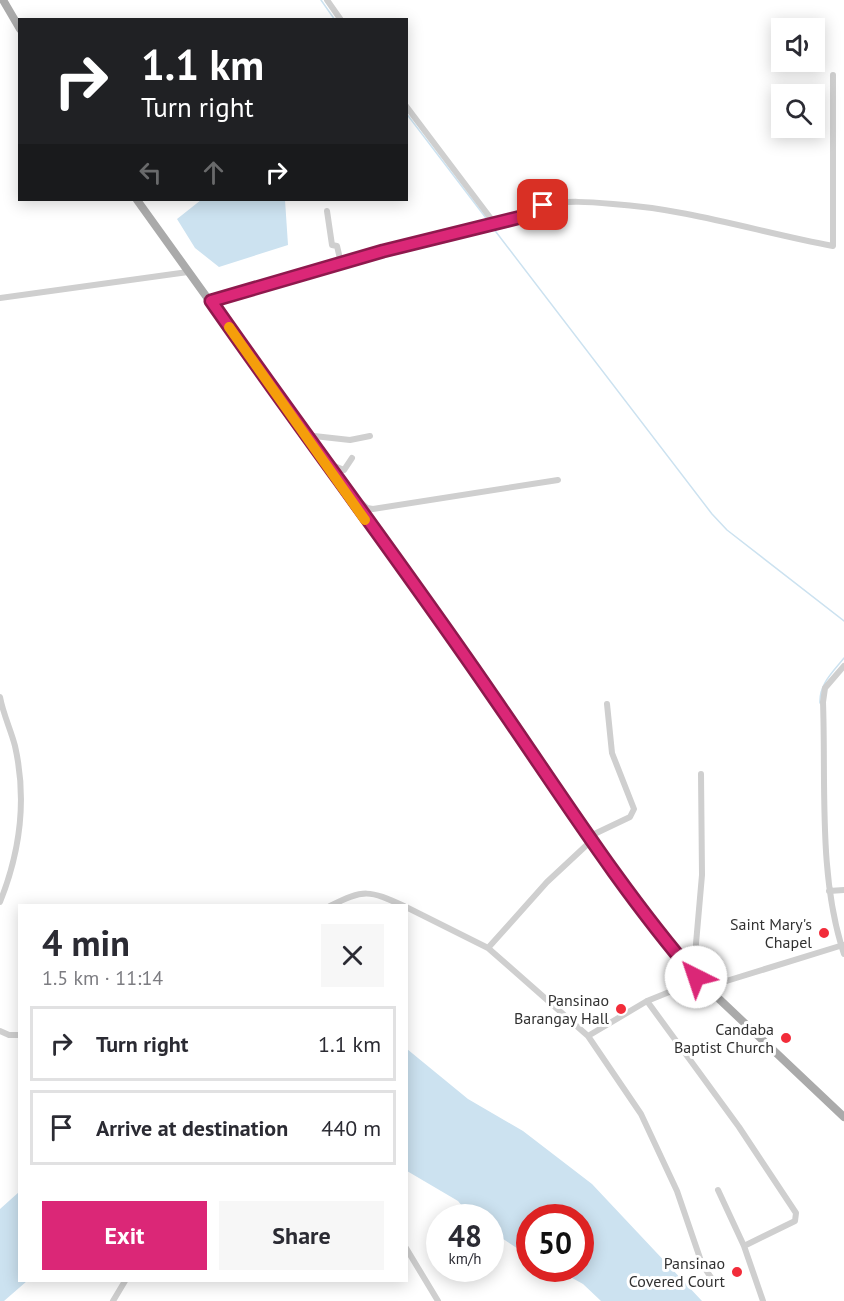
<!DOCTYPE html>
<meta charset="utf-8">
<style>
body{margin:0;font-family:"PT Sans",sans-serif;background:#f7f7f7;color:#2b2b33;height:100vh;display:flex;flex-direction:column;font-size:22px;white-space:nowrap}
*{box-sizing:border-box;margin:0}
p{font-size:20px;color:#7c7c81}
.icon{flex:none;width:33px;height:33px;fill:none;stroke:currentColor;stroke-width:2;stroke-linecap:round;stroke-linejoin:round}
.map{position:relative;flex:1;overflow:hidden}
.panel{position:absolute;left:18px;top:904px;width:390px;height:378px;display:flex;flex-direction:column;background:#fff;border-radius:0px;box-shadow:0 3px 15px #0003}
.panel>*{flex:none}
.banner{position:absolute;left:18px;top:18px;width:390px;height:183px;border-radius:0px;box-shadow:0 3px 15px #0003;background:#202124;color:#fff;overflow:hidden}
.controls{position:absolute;left:771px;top:18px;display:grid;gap:12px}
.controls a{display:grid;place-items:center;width:54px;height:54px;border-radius:0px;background:#fff;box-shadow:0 3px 15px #0003;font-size:30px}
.speed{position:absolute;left:426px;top:1204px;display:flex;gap:12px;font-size:30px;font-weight:700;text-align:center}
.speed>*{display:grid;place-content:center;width:78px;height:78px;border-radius:50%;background:#fff;box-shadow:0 3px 15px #0003;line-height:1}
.speed small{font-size:15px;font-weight:400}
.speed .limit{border:9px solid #d22;background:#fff;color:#111}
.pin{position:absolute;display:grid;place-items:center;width:51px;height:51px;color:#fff;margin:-26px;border-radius:12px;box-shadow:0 3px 9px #0006}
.me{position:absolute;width:66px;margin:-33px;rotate:319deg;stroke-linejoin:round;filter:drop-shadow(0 0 4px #0008)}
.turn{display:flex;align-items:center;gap:21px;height:126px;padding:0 24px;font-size:27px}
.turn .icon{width:78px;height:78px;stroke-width:2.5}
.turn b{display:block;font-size:42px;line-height:51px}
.lanes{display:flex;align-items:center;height:57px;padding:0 24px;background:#0003;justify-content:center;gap:30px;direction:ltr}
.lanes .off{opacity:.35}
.round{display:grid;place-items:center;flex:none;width:63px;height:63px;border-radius:0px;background:#f7f7f7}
.overview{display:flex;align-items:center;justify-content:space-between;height:102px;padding:0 24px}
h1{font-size:36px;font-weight:600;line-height:45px}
.cta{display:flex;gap:12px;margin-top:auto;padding:12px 24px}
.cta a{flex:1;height:69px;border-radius:0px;background:#db2777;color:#fff;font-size:24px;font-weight:600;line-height:69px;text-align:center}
.cta a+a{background:#f7f7f7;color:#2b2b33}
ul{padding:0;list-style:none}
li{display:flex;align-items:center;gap:18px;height:75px;margin:0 12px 9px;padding:0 12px;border:3px solid #e1e1e2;border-radius:0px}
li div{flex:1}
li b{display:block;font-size:22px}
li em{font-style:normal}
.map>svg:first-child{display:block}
.water{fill:#cce2f0}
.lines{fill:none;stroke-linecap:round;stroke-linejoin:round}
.stream{stroke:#cce2f0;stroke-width:1.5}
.minor{stroke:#cfcfcf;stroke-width:6}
.major{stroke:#aaa;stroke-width:8}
.route-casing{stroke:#8e194d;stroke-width:15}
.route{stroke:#db2777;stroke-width:10}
.slow{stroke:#f59e0b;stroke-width:10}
.poi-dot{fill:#f22c3a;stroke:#fff;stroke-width:2}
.labels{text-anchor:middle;stroke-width:6;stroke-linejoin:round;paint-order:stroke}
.poi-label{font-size:16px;fill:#323232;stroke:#fff;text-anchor:end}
</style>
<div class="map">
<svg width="844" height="1301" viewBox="0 0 844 1301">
<rect width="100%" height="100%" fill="#fff"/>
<path class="water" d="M201,200H285L288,245L219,267L195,248L177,219Z
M407,1049L468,1099L523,1131L592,1184L702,1301H601L583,1284L556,1269H580V1218H530L529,1256L491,1231L490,1218H472L458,1201L407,1171Z
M19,1192L20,1281H27L4,1301H0V1209Z"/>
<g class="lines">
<path class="stream" d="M321,0L335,20
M406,113L489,222
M493,228L712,514L727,530L844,621
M820,703C819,684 833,672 844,658"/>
<path class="minor" d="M327,0L341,20
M406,106L495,224
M327,211L332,245L337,246L341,263
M0,298L188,272
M211,301L383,251L525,216C532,214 537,207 544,205C566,200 590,202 613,204C689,209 758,232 833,246V75
M305,435L350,440L370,436
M327,463L344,470L352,458
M350,493L367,508L373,509L558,480
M844,666L825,688L823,702C826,784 818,876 844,954
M0,697C3,714 11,730 15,746C27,799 20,852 0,902
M588,837L630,817L634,809L612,753L607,704
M829,891L844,890
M330,906C364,889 369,890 404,906
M406,907L488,948L588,1036L641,1114L677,1191L702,1264L716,1285
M488,948L547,882L591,841
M696,977L695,955L702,875L701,774
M707,987L843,945
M647,1001L739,1127L796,1213L795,1221L744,1246L763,1301
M0,1031L9,1035H20
M588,1036L647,1001L699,980
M718,1190L744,1246
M406,1248L438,1301
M113,1301L125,1281"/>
<path class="major" d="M3,0L20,29
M137,200L491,693L591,841L671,947L699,980L844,1117"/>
</g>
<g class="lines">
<g class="route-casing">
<path id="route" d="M543,205L525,216L383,251L211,301C303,433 401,562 492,695C558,790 620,889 696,977"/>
</g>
<use href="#route" class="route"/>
<path class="slow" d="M229,327L365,520"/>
</g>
<g class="poi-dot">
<circle cx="824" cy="933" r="6"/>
<circle cx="621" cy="1009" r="6"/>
<circle cx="786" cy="1038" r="6"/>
<circle cx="737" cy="1272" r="6"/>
</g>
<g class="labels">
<g class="poi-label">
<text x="812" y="930">Saint Mary's<tspan x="812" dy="18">Chapel</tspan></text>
<text x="609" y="1006">Pansinao<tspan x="609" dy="18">Barangay Hall</tspan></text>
<text x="774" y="1035">Candaba<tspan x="774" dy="18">Baptist Church</tspan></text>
<text x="725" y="1269">Pansinao<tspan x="725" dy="18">Covered Court</tspan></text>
</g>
</g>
</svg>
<div class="controls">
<a><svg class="icon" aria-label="sound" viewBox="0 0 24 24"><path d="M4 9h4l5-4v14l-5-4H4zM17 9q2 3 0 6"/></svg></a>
<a><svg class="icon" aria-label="search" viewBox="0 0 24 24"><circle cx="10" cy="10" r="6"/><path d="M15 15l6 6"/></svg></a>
</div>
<div class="speed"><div>48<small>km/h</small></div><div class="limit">50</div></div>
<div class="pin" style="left:543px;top:205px;background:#d93025"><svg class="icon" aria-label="arrive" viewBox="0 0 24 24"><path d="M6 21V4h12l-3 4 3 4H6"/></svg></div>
<svg class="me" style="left:696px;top:977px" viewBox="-20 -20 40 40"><circle r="19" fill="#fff"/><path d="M0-13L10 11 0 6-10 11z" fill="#db2777"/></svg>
<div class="banner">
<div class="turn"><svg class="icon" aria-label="right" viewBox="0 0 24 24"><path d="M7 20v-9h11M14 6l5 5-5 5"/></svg><div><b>1.1 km</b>Turn right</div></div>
<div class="lanes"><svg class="icon off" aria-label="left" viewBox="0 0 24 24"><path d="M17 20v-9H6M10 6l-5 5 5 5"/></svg><svg class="icon off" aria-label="ahead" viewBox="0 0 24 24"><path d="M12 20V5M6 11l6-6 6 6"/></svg><svg class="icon" aria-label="right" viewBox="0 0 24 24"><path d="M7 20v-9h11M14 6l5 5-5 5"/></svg></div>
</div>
<section class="panel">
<div class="overview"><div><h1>4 min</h1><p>1.5 km · 11:14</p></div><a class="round"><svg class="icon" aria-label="close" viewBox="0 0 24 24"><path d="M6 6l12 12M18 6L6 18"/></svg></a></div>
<ul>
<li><svg class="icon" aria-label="right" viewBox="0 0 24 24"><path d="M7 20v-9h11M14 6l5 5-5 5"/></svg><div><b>Turn right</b></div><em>1.1 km</em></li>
<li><svg class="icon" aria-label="arrive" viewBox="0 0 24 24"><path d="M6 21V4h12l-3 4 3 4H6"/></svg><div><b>Arrive at destination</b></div><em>440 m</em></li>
</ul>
<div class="cta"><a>Exit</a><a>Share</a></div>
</section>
</div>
